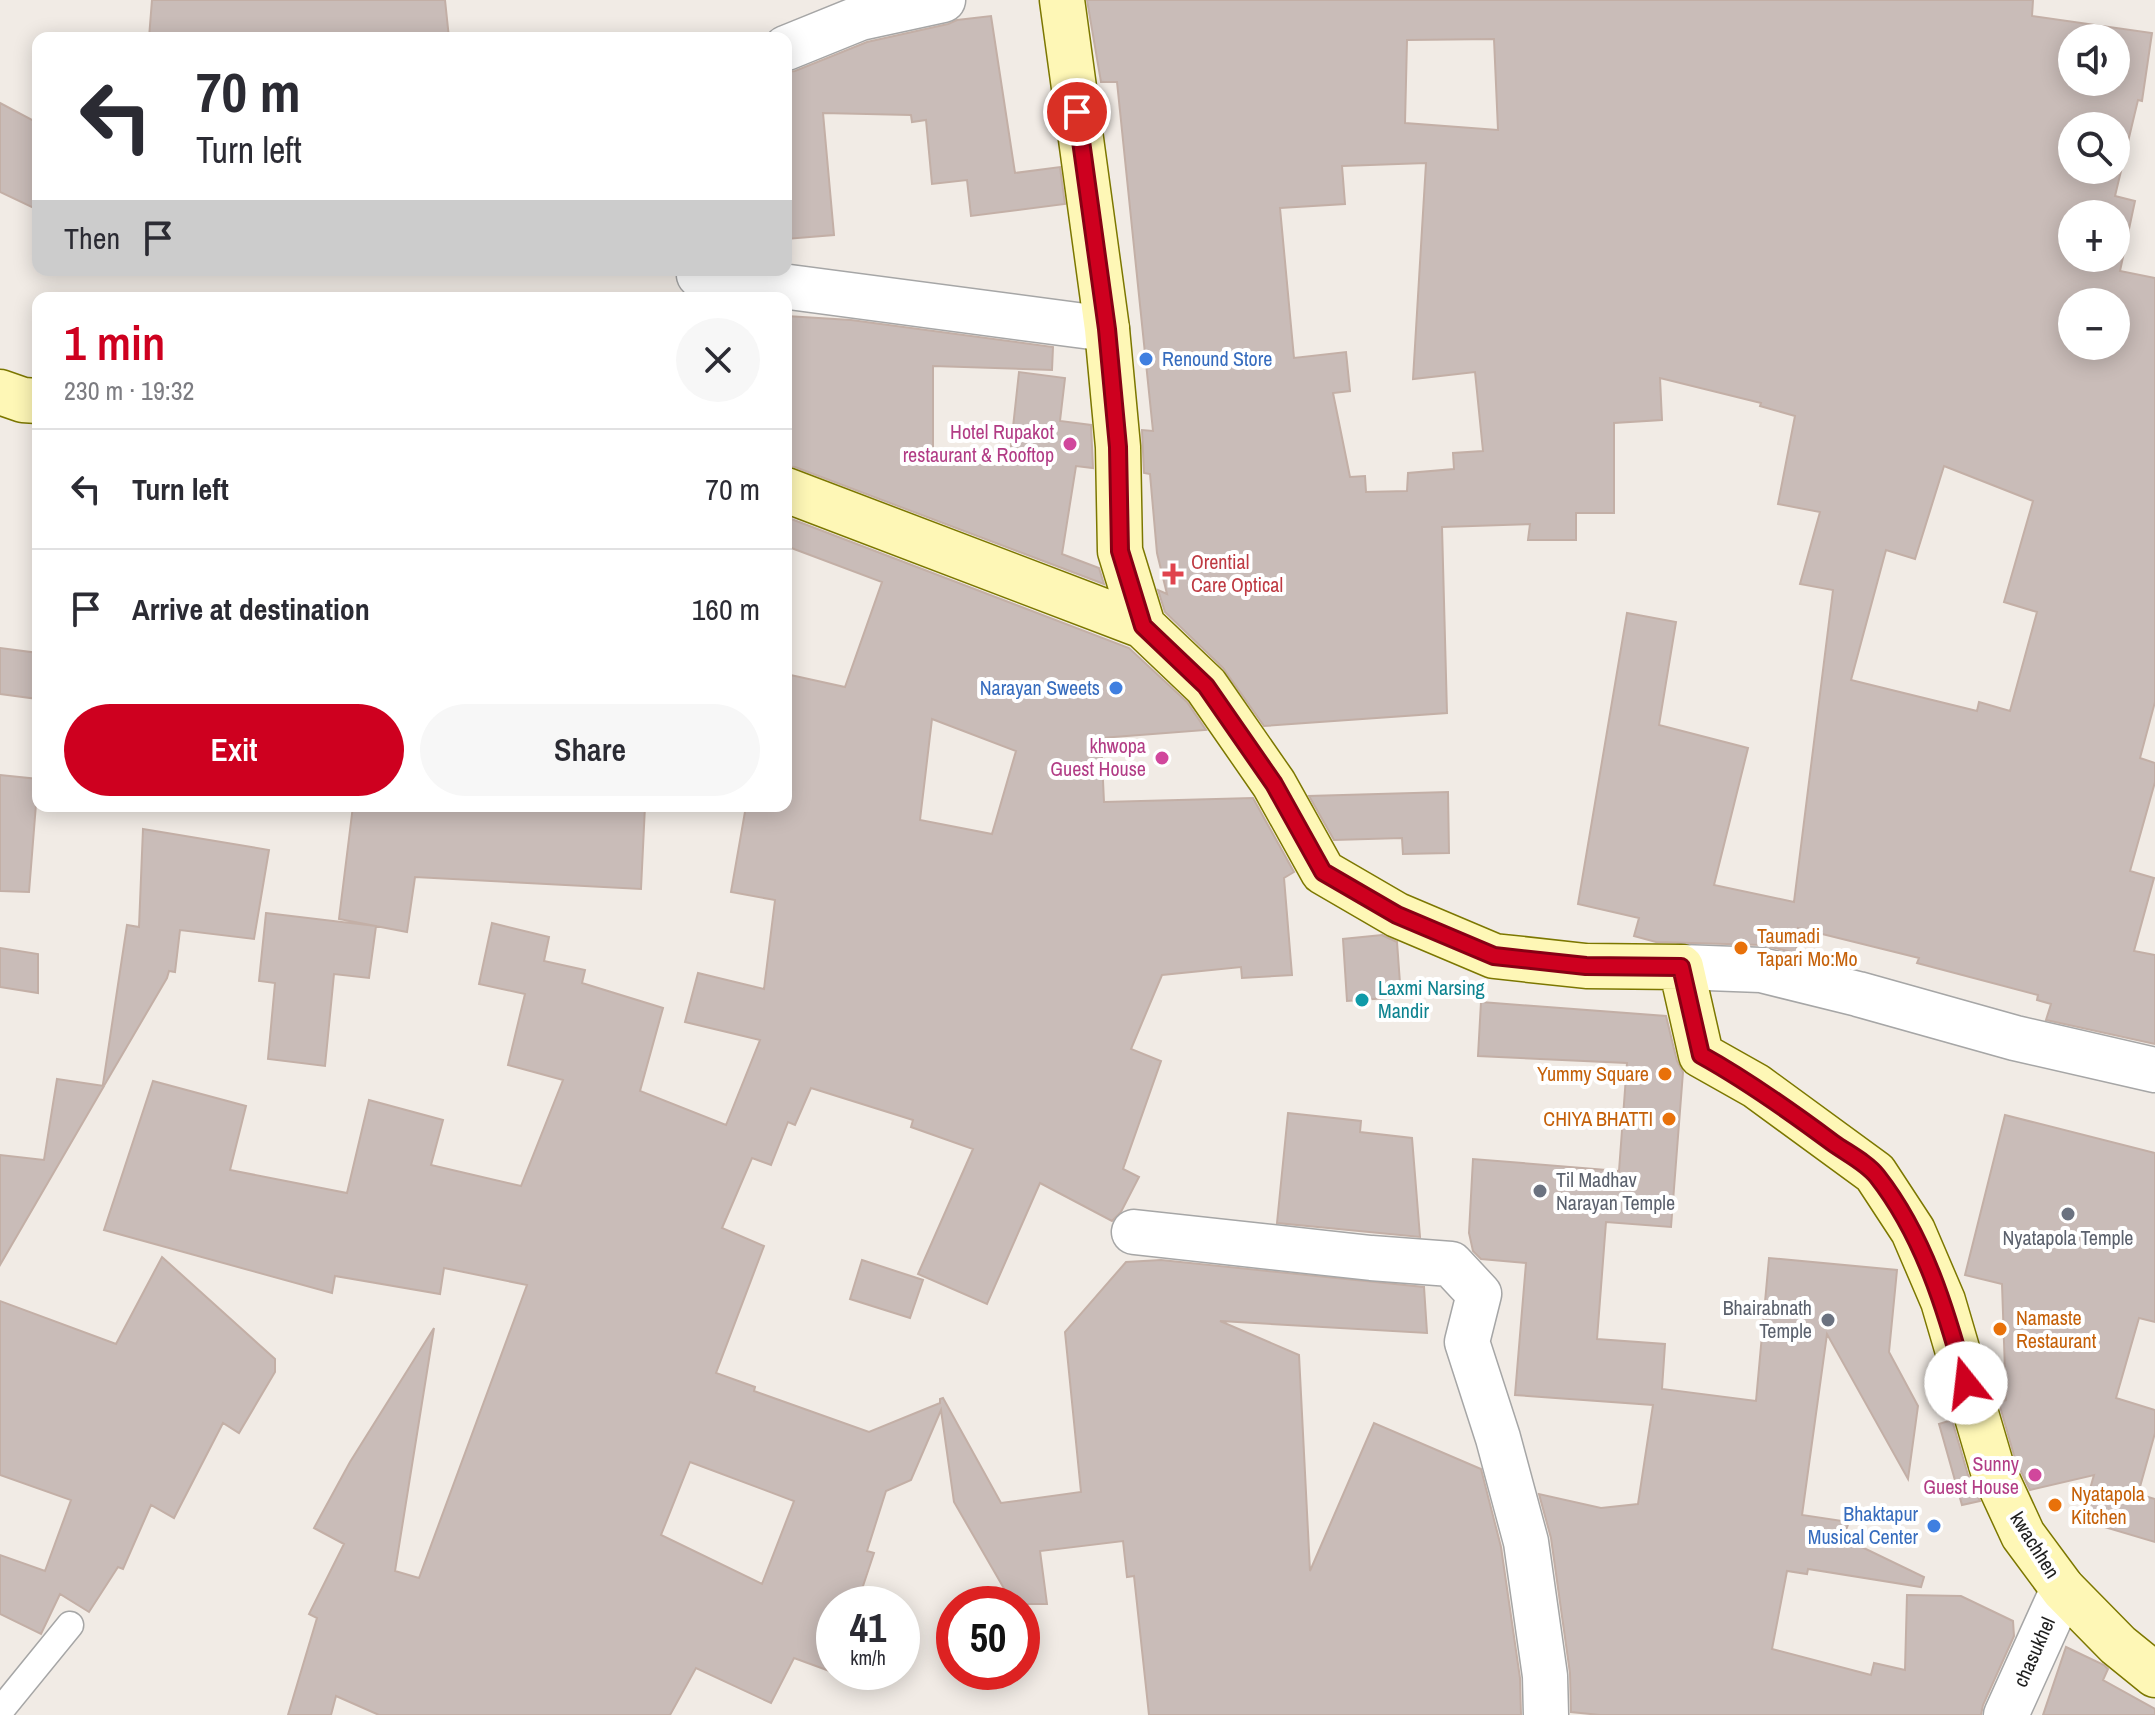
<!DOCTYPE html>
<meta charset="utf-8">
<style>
body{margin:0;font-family:"Archivo Narrow",sans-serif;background:#f7f7f7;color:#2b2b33;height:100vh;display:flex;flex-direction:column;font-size:30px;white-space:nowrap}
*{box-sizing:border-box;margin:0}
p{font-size:26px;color:#7c7c81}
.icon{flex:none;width:44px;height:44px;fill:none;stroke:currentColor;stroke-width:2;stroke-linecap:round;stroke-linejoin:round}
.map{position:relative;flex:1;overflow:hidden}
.panel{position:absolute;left:32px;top:292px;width:760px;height:520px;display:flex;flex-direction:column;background:#fff;border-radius:16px;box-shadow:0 4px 20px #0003}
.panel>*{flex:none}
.top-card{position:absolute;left:32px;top:32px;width:760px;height:244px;border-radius:16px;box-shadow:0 4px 20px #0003;background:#fff;color:#2b2b33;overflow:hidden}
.buttons{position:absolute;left:2058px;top:24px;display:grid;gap:16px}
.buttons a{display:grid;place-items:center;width:72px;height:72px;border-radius:50%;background:#fff;box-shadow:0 4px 20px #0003;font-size:40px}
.speed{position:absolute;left:816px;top:1586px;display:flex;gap:16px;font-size:40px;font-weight:700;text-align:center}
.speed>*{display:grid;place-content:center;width:104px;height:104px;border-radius:50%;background:#fff;box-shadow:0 4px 20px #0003;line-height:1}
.speed small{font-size:20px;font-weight:400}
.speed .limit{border:12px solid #d22;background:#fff;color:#111}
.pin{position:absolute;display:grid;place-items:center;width:68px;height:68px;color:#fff;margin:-34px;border:4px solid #fff;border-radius:50%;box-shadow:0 2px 8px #0007}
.me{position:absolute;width:88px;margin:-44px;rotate:344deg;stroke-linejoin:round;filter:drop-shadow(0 0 6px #0008)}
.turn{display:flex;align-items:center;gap:28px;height:168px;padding:0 32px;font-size:36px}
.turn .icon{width:104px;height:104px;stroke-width:2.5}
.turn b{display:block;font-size:56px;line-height:68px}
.then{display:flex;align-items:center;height:76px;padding:0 32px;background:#0003;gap:16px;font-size:30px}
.round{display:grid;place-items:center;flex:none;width:84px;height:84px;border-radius:42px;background:#f7f7f7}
.overview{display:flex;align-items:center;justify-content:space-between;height:136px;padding:0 32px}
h1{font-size:48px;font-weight:600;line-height:60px;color:#ce001f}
.primary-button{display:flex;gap:16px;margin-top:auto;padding:16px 32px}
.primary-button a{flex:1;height:92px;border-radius:48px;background:#ce001f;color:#fff;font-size:32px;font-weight:600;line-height:92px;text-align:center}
.primary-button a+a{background:#f7f7f7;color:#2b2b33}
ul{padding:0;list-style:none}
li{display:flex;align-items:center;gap:24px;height:120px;padding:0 32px;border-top:2px solid #e1e1e2}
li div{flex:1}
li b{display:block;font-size:30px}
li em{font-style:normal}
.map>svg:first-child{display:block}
.building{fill:#c9bcb8;stroke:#c3afa6;stroke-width:2;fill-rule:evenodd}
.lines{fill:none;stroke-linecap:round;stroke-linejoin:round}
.lane-casing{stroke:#a6a6a6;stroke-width:29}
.street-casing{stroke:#a6a6a6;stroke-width:47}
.secondary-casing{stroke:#7c7700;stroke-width:47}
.lane{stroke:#fff;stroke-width:26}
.street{stroke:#fff;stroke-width:44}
.secondary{stroke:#fef7b6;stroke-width:44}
.route-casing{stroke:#860014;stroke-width:20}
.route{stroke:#ce001f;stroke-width:14}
.shop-dot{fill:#3f7fe0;stroke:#fff;stroke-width:3}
.hotel-dot{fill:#d1479c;stroke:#fff;stroke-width:3}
.health-dot{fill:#e0444e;stroke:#fff;stroke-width:3}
.food-dot{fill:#e8710a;stroke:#fff;stroke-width:3}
.culture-dot{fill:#0f9aa8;stroke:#fff;stroke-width:3}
.worship-dot{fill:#6b7280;stroke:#fff;stroke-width:3}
.labels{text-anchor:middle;stroke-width:8;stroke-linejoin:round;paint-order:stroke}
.shop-label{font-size:20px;fill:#366cbe;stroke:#fff;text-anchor:end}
.hotel-label{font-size:20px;fill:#b23c85;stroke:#fff;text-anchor:end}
.health-label{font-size:20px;fill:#be3a42;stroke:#fff;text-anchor:start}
.food-label{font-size:20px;fill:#c56008;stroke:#fff;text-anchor:start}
.culture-label{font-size:20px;fill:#0d838f;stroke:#fff;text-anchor:start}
.worship-label{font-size:20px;fill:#5b616d;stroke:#fff;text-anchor:start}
.street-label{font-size:20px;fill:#1f1f1f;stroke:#fff}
</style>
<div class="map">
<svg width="2155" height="1715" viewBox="0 0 2155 1715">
<rect width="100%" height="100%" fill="#f1ebe5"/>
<path class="building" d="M152,0H445L449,38H149Z
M1087,0H2033L2032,16L2152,33L2142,101L2138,100L2115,196L2135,201L2120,271L2155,278V702L2140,758L2155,763V782L2130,871L2154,878L2134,951L2155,955V1044L2046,1020L2051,1004L2037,1000L2038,995L1917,963L1919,958L1798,928L1796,953L1762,945L1656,942L1634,936L1639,918L1578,904L1627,613L1676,622L1659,725L1748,748L1714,885L1794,902L1833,590L1800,584L1820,512L1778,504L1795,416L1760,406L1761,403L1660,378L1662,420L1614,423V513H1576V540H1528L1530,524L1442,527L1447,713L1264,726L1223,668L1165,612L1158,590L1167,594L1157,553L1150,474L1144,473L1142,430L1153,431L1117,82H1101ZM2072,38H2116V82H2072ZM1494,39L1498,130L1405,123L1407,40ZM2072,126H2116V170H2072ZM1426,163L1413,379L1475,372L1483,451L1453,453L1454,469L1408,473L1407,491L1366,492L1365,476L1350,477L1333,393L1350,391L1346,352L1294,358L1280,208L1345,204L1342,166ZM2072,214H2116V258H2072ZM2072,302H2116V346H2072ZM1944,466L2033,501L2004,602L2037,612L2010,711L1979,702L1977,711L1851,680L1886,550L1915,559Z
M991,16L1015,173L1060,167L1065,204L971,216L967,180L932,184L926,120L912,122L911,115L823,113L834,235L786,239V72L795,71L867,42L948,24L957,20Z
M0,103L38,123V210L0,192Z
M786,316L851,320L1053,347L1052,370L933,366V457L1009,464L1019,372L1065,378L1060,421L1091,425L1093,468L1076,466L1062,554L1099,568L1104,584L795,467L786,466Z
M786,517L1129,648L1187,702L1206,730L1101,738L1104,802L1253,798L1294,872L1284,878L1292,975L1242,978L1241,967L1162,975L1131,1049L1161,1061L1123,1169L1139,1177L1121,1212L1112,1221L1040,1183L987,1304L918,1274L973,1149L911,1127L913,1120L811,1088L795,1125L788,1122L771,1165L752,1158L722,1228L764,1246L716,1373L755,1387L754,1391L869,1432L940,1403V1399L943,1398L1001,1503L1081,1492L1065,1332L1126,1262L1161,1260L1424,1287L1427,1333L1220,1321L1299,1355L1310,1571L1374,1423L1481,1469L1501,1547L1520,1678L1521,1715H1149L1134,1576L1127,1577L1123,1541L1040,1551L1047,1604H1013L954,1502L941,1410L911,1480L886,1491L867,1551L874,1553L857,1604H834L835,1673L794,1658L771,1703L696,1668L670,1715H379L336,1696L331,1715H288L317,1618L309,1614L344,1544L314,1528L350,1462L434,1328L395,1571L419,1578L527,1285L444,1268L440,1294L335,1276L332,1293L104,1230L153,1081L246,1106L230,1170L347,1193L369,1100L443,1120L431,1165L521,1186L563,1080L508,1065L525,994L479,984L492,923L549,937L544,961L585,970L582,983L663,1008L640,1091L726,1125L760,1040L685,1022L698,973L764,989L775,900L731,892L746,806H786V674L845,687L882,582L786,546ZM932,719L1016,751L992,834L920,820ZM690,1462L794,1501L762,1584L661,1535Z
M0,648L38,653V699L0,694Z
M0,775L38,779L29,892L0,891Z
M1448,792L1449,853L1403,854L1402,838L1334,840L1309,796Z
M353,806H645L641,889L415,877L407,932L339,919Z
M143,829L269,850L254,939L180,930L175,972L169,971L167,978L105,1084H103L127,925L139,927Z
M266,913L376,926L369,978L334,974L325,1066L268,1059L275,983L259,981Z
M1382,935L1397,942L1401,997L1347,1001L1343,939Z
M0,948L38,954V993L0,987Z
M1481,1002L1666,1016L1677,1061L1683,1072L1671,1227L1606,1222L1597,1339L1665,1344L1662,1389L1756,1401L1769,1258L1897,1270L1889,1352L1918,1406L1908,1479L1827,1334L1802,1515L1849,1522L1843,1538L1924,1577L1921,1587L1808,1569L1807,1574L1787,1571L1772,1649L1871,1675L1874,1663L1905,1670L1907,1595L1961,1596L2013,1621L2014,1636L1983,1705L1981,1715H1600L1571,1712L1570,1673L1551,1538L1539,1494L1601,1508L1638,1504L1653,1405L1515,1395L1526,1263L1481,1259L1473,1251L1469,1233L1473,1159L1619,1171L1627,1063L1478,1056Z
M57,1079L104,1086L0,1265V1155L44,1160Z
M1288,1113L1361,1121L1360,1132L1412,1138L1420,1237L1277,1223Z
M2005,1115L2155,1153V1322L2139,1318L2116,1398L2155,1410V1433L2138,1494L2155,1499V1542L2081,1520L2094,1475L2030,1490L2015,1459L1999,1403L2006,1400L2002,1284L1965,1275Z
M162,1257L275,1359V1372L239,1433L223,1423L174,1518L151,1505L123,1569L118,1567L89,1612L60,1594L41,1634L0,1614V1555L45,1571L71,1500L0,1475V1301L116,1344Z
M862,1260L923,1280L910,1318L850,1299Z
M1952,1420L1968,1475L1980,1501L1962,1505L1939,1424Z
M2066,1647L2104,1665L2108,1669L2103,1680L2155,1709V1715H2043Z"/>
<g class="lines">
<g class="lane-casing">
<path id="lane" d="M0,1711L70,1625"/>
</g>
<g class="street-casing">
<path id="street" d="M786,48L860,18L943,0
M699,275L1107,329
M1681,967L1761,970L1858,994L2015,1038L2155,1070
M1134,1232L1371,1258L1451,1264L1479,1294L1467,1342L1498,1438L1526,1542L1545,1676L1546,1715
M2006,1715L2063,1589"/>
</g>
<g class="secondary-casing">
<path id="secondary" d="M1062,0L1107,329L1118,447L1120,551L1143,626
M0,392L23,400L38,401
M786,490L1143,626L1206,686L1274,784L1323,872L1397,915L1494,956L1586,966L1681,967L1701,1055L1756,1086L1875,1173L1913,1231L1943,1301L1992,1468L2023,1535L2063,1589L2118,1645L2155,1675"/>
</g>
<use href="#lane" class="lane"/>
<use href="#street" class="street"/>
<use href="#secondary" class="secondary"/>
</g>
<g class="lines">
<g class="route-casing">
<path id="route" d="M1077,112L1107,329L1118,447L1120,551L1143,626L1206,686L1274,784L1323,872L1397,915L1494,956L1586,966L1681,967L1701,1055C1748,1081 1790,1111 1833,1143C1847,1153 1867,1163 1877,1176C1924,1236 1946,1310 1966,1383"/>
</g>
<use href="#route" class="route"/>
</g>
<g class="shop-dot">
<circle cx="1146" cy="359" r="8"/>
<circle cx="1116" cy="688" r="8"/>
<circle cx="1934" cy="1526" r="8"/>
</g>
<g class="hotel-dot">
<circle cx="1070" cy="444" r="8"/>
<circle cx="1162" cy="758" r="8"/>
<circle cx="2035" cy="1475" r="8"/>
</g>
<path class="health-dot" d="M1169 562h8v8h8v8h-8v8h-8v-8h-8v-8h8z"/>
<g class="food-dot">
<circle cx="1741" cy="948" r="8"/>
<circle cx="1665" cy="1074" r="8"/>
<circle cx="1669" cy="1119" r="8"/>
<circle cx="2000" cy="1329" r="8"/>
<circle cx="2055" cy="1505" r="8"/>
</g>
<circle class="culture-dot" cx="1362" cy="1000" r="8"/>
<g class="worship-dot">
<circle cx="1540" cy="1191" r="8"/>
<circle cx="2068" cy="1214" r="8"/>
<circle cx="1828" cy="1320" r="8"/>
</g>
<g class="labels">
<g class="shop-label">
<text x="1162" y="366" text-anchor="start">Renound Store</text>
<text x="1100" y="695">Narayan Sweets</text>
<text x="1918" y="1521">Bhaktapur<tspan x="1918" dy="23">Musical Center</tspan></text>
</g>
<g class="hotel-label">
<text x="1054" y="439">Hotel Rupakot<tspan x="1054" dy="23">restaurant &amp; Rooftop</tspan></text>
<text x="1146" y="753">khwopa<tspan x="1146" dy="23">Guest House</tspan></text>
<text x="2019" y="1471">Sunny<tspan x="2019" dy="23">Guest House</tspan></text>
</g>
<g class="health-label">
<text x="1191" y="569">Orential<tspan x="1191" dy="23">Care Optical</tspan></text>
</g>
<g class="food-label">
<text x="1757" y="943">Taumadi<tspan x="1757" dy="23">Tapari Mo:Mo</tspan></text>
<text x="1649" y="1081" text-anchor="end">Yummy Square</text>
<text x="1653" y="1126" text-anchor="end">CHIYA BHATTI</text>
<text x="2016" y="1325">Namaste<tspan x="2016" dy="23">Restaurant</tspan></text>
<text x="2071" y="1501">Nyatapola<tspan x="2071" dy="23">Kitchen</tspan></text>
</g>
<g class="culture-label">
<text x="1378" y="995">Laxmi Narsing<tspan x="1378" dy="23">Mandir</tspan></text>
</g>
<g class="worship-label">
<text x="1556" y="1187">Til Madhav<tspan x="1556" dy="23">Narayan Temple</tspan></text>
<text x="2068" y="1245" text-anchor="middle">Nyatapola Temple</text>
<text x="1812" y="1315" text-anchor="end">Bhairabnath<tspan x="1812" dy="23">Temple</tspan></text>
</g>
<g class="street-label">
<text transform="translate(2035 1545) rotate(58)" y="7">kwachhen</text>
<text transform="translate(2034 1652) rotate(-66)" y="7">chasukhel</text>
</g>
</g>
</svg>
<div class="buttons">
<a><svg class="icon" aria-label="sound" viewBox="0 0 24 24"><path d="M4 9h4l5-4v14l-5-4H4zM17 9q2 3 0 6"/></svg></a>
<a><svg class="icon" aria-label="search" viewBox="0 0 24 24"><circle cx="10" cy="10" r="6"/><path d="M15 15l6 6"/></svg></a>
<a>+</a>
<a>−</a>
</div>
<div class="speed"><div>41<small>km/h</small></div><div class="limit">50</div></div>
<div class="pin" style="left:1077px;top:112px;background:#d93025"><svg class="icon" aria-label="arrive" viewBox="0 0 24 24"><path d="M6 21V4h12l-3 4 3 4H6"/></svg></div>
<svg class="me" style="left:1966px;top:1383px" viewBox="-20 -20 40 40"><circle r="19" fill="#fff"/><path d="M0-13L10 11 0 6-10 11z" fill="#ce001f"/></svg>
<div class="top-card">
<div class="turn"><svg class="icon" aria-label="left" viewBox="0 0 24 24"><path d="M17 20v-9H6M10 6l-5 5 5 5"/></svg><div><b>70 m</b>Turn left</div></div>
<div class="then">Then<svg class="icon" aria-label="arrive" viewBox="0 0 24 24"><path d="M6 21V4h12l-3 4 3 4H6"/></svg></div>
</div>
<section class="panel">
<div class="overview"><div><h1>1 min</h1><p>230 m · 19:32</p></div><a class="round"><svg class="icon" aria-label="close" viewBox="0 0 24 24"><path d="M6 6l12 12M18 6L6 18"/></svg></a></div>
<ul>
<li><svg class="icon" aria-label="left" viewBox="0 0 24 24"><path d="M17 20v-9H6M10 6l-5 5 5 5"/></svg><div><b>Turn left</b></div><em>70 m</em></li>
<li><svg class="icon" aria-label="arrive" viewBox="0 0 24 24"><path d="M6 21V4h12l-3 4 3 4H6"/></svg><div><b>Arrive at destination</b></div><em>160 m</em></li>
</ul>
<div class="primary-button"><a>Exit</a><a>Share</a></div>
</section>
</div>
